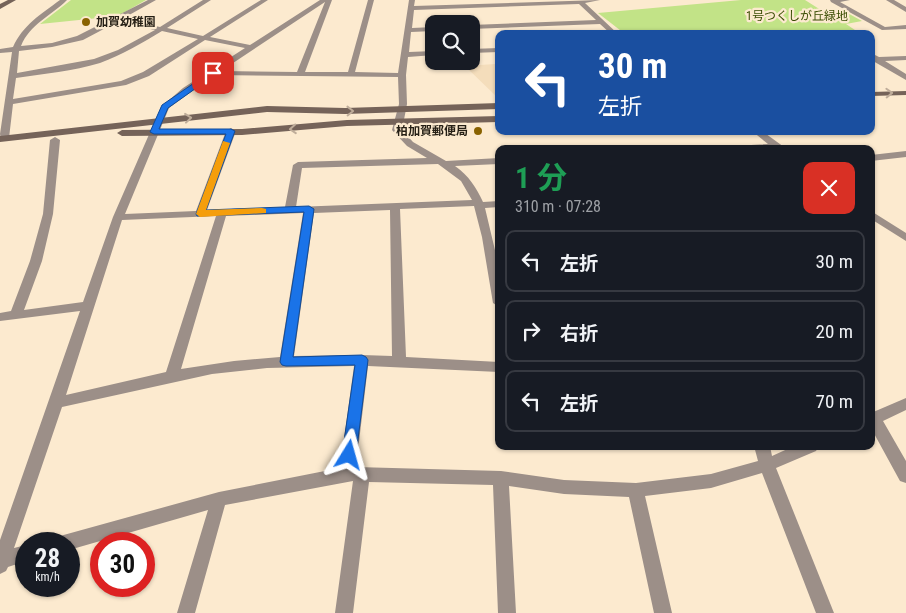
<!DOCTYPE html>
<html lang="ja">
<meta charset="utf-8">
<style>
body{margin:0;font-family:"Roboto Condensed","Noto Sans JP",sans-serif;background:#20242c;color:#f1f3f6;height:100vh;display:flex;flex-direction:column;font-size:19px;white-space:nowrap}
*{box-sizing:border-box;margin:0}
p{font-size:16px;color:#9ea1a6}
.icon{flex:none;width:28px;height:28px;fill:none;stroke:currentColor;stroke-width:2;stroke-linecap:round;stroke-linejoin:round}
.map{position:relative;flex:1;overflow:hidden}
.panel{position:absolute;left:495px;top:145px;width:380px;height:305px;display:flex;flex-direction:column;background:#171b24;border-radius:10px;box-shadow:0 1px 4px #0004}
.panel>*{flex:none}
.banner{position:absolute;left:495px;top:30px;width:380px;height:105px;border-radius:10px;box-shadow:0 1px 4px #0004;background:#1a4fa0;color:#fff;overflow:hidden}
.controls{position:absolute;left:425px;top:15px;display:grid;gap:10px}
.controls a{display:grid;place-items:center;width:55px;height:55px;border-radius:10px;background:#171b24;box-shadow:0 1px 4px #0004;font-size:25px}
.speed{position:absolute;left:15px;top:532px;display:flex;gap:10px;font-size:25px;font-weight:700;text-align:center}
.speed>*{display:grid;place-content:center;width:65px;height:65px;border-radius:50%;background:#171b24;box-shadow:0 1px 4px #0004;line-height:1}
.speed small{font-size:12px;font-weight:400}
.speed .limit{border:8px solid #d22;background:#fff;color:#111}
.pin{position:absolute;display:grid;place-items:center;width:42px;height:42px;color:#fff;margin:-21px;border-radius:10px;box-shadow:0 2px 8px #0006}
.me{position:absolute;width:55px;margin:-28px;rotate:8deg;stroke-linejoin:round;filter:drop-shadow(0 0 4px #0008)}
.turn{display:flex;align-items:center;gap:18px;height:105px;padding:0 20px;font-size:22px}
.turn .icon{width:65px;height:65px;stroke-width:2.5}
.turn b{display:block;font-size:35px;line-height:42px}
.round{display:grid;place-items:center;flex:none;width:52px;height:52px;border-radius:10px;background:#20242c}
.head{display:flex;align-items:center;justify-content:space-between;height:85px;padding:0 20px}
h1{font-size:30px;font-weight:700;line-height:38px;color:#1e9e55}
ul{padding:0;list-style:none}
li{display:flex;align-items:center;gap:15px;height:62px;margin:0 10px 8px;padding:0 10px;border:2px solid #363941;border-radius:10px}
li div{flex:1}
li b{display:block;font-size:19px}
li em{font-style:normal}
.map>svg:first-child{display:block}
.built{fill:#f4ddbb}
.green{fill:#c2e387}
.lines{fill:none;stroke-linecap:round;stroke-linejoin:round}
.street{fill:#9c8f88;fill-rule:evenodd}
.secondary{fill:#756359;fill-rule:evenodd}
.oneway{stroke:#bfad9a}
.route{fill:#1a73e8;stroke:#114b97}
.slow{fill:#f59e0b}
.poi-dot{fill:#896200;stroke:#fceacf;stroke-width:2}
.labels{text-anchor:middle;stroke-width:4.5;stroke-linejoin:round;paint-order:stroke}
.far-park-label{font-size:12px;fill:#394c03;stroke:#fceacf}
.far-poi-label{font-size:12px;font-weight:bold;fill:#251f15;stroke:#fceacf;text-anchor:start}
</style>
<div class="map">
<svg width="906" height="613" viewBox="0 0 906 613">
<rect width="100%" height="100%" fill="#fceacf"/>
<path class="built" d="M495,64L499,68V99L465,66Z"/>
<path class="green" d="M71,0H146L118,16L40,24Z
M741,0H805L824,12L842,10L862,21L846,24L861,34H625L598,13Z"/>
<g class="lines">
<path class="street" d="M60,0H67C51,16 30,24 21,46L52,43L77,36L148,0H156L122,19L160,27L203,0H211L167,28L203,36L261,0H268L210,37L250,45L320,0H332L305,72H348L368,0H374L355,72L398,73L409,0H415L414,6L600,0L585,3L618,34H611L600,24L471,29V25L596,20L579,4L414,10L412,28L434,27V31L411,32L409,52L434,51V55L408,57L406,75L407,104L402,130L413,142L446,161L499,158V164L455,166C469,176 476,187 483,202L499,201V207L485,208L499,267V307L493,303L482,237L474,206L400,209L406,357L499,362V372L368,366L356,467L501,471L564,480L636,483L711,474L758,461L754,446H770L772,456L794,446H819L816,451L776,468L834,613H816L762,473L711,488L645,496L672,613H654L629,497L564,494L509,486L516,613H498L493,485L369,482L353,613H335L353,481L225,505L195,613H177L208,510L69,550V544H52L54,538L60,536L219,492L340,468L354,366L267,368L212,374L62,407L14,548L26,545V561L8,567L6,571L0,574V540L80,311L0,321V313L11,311L30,261L43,214L50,140L55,137L60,140L53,214L42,261L24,310L83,302L113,217L161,107L183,88L245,48L205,40L149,76L126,85L13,104L9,138L4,141L1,140L0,134L12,52L0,53V49L13,47C23,25 41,14 60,0ZM325,2L297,72L221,71ZM117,22L155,30L118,50L94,59L17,73L19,51L52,47L83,40ZM162,31L198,39L143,72L121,81L13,99L16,78C44,74 73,71 100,63C122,55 142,43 162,31ZM214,75L398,77L399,104L392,130L407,146L427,158L298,162L293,165L285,207L207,210L236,131L231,128L226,131L196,211L125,214L169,108ZM438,164L461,181L472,200L296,207L302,168ZM390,210L392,356L362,355L294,356L314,213ZM303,213L280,357L234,361L181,369L226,216ZM216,216L166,372L66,395L122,220Z
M830,0H850L840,2L885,27L906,25V29L882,30L831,2Z
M886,0H894L906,7V12Z
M499,48V52L471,53V49Z
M871,53L879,57L906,56V60L885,61L906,74V80L873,61Z
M752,131H762L784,147L782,149H729L734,146L768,144Z
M906,151V157L871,161V155Z
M871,211L906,233V241L871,219Z
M906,398V410L883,421L906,461V483L900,481L871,428V413Z"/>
<path class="secondary" d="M8,0H16L0,9V4Z
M906,91V95L871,96V92Z
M499,103V109L345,114L267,112L0,142V136L267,106L345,108Z
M499,116V122L347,126L242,135L122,136L117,133L122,130L242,129L347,120Z"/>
</g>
<defs><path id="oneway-chevron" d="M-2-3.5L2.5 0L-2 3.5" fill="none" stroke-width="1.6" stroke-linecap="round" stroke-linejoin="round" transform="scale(1.25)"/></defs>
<g class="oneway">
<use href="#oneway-chevron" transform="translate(889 93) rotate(-2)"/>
<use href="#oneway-chevron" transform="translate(350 111) rotate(-1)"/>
<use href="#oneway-chevron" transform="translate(188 118) rotate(-6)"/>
<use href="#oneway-chevron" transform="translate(293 129) rotate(176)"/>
</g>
<path class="route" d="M213,70L217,73L216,74L168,108L159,129H231L235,131L206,210L309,206L314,209L293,357L362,355L366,357L368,360L356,455L354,459L349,461L344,459L342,455L355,365L286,366L282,365L280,362L304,212L197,216L196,214L226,134H154L150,132L162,105Z"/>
<path class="slow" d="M223,141L230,143L206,210L262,208L266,209V213L200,217L196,214Z"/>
<g class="poi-dot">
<circle cx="86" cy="22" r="5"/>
<circle cx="478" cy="131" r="5"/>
</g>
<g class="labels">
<g class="far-park-label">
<text x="797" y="20">1号つくしが丘緑地</text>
</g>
<g class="far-poi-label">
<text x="96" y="26">加賀幼稚園</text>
<text x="468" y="135" text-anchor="end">柏加賀郵便局</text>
</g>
</g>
</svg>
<div class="controls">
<a><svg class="icon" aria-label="search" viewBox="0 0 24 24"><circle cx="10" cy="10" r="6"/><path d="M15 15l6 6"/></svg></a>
</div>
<div class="speed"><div>28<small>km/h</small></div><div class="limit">30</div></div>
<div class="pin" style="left:213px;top:73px;background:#d93025"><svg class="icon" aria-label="arrive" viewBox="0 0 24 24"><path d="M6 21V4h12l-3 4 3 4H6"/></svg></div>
<svg class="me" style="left:349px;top:455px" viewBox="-20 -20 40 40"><path d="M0-17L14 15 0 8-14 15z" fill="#1a73e8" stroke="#fff" stroke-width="4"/></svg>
<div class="banner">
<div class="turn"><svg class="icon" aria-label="left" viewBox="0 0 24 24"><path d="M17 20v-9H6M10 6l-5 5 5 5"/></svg><div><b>30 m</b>左折</div></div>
</div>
<section class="panel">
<div class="head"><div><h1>1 分</h1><p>310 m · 07:28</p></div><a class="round" style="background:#d93025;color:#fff"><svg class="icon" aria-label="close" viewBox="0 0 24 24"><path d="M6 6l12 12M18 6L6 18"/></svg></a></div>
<ul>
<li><svg class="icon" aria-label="left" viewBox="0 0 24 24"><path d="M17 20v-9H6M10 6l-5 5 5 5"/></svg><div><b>左折</b></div><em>30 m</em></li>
<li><svg class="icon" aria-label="right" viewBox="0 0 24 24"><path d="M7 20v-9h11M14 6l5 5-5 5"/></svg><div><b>右折</b></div><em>20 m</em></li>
<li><svg class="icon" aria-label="left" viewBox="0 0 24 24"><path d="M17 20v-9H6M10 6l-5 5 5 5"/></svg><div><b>左折</b></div><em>70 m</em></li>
</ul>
</section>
</div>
